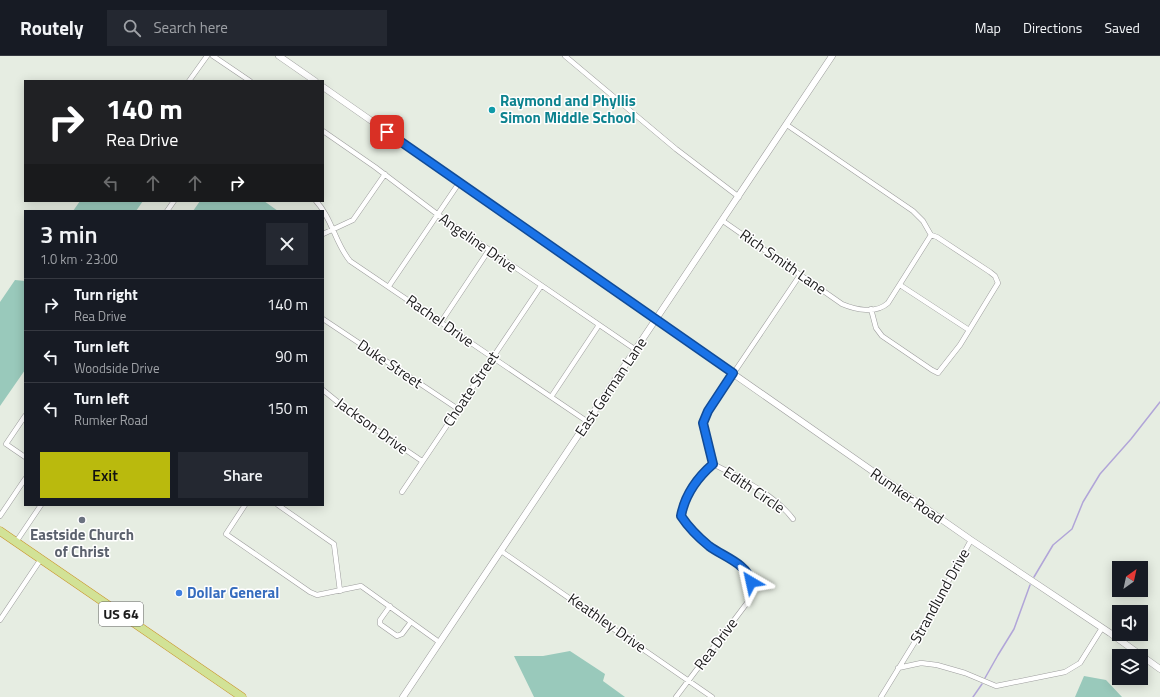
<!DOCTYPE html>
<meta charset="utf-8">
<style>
body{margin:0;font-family:"Titillium Web",sans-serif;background:#242831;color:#f1f3f6;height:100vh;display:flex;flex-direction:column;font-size:15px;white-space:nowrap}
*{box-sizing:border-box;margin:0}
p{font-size:13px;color:#9ea1a6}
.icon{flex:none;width:22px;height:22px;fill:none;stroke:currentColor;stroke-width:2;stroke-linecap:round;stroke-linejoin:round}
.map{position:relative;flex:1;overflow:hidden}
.details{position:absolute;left:24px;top:154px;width:300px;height:296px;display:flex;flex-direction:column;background:#171b24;border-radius:0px;box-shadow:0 2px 10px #0003}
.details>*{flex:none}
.hud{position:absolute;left:24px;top:24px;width:300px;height:122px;border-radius:0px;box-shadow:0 2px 10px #0003;background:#202124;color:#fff;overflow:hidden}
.needle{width:26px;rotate:33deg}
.fabs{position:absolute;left:1112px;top:505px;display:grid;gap:8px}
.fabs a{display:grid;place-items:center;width:36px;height:36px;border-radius:0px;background:#171b24;box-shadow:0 2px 10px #0003;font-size:20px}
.pin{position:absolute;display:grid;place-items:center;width:34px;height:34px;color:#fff;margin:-17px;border-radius:8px;box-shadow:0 2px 6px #0006}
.me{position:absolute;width:44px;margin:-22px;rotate:324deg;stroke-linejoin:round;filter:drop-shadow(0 0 3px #0008)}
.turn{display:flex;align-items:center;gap:14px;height:84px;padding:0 16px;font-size:18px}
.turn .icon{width:52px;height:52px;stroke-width:2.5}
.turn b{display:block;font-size:28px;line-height:34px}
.lanes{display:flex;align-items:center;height:38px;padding:0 16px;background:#0003;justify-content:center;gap:20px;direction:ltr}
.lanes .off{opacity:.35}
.round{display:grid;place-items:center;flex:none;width:42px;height:42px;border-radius:0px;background:#242831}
.headline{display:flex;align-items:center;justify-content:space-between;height:68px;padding:0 16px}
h1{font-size:24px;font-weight:600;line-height:30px}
.button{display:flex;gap:8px;margin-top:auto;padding:8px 16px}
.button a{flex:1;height:46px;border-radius:0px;background:#baba0d;color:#111;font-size:16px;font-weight:600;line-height:46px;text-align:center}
.button a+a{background:#242831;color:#f1f3f6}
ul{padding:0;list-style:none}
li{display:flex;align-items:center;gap:12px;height:52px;padding:0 16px;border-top:1px solid #363941}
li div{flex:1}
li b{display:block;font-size:15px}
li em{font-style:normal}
header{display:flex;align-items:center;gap:24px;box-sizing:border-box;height:56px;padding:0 20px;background:#171b24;border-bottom:1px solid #363941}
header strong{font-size:19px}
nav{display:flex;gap:22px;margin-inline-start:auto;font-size:14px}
.search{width:280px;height:36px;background:#242831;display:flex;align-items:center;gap:10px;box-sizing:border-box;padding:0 14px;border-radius:0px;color:#9ea1a6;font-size:15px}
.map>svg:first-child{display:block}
.forest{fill:#99c9bb}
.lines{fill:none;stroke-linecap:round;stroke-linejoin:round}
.stream{stroke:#b1a5d8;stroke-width:1.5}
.minor-casing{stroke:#9d9d9d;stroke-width:5.5}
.tertiary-casing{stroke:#9d9d9d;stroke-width:7}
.trunk-casing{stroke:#cb952f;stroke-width:9}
.minor{stroke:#fff;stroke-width:4.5}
.tertiary{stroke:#fff;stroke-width:6}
.trunk{stroke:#d2e296;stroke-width:8}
.route-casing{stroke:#114b97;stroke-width:10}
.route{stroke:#1a73e8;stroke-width:7}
.culture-dot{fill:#0f9aa8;stroke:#fff;stroke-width:1.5}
.worship-dot{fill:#6b7280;stroke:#fff;stroke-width:1.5}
.shop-dot{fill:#3f7fe0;stroke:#fff;stroke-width:1.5}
.labels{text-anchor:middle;stroke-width:3;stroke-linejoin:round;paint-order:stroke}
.shield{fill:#fff;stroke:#606060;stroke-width:1}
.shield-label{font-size:14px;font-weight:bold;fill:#1c1c1c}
.culture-label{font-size:15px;font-weight:bold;fill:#0d838f;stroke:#fff;text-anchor:start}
.street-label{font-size:15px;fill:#1c1c1c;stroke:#fff}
.worship-label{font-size:15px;font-weight:bold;fill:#5b616d;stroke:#fff}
.shop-label{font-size:15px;font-weight:bold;fill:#366cbe;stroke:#fff;text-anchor:start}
</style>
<header>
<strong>Routely</strong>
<div class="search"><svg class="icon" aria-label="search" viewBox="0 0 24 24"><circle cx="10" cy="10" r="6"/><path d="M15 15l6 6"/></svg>Search here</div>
<nav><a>Map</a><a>Directions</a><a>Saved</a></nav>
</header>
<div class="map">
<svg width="1160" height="641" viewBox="0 0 1160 641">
<rect width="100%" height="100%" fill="#e6ede2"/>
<path class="forest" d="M80,145H143L136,155H73Z
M200,145H264L278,155H193Z
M15,224L25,225V314L0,350V246Z
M570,595L605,618L603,625L625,641H534L514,600H543Z
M1084,620L1106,624L1122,641H1075Z"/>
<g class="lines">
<path class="stream" d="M1034,521L1053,489L1072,473L1083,446L1100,418L1131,383L1160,346
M985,622L998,599L1014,573L1030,529
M973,641L982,628"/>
<g class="minor-casing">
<path id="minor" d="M213,0L250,25
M565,0L676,93L739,141
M189,25L207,0
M787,69L913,155L923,165L931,179
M323,75L375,111L437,158L636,294
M316,145C332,162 335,187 350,205L588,366
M167,155L174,145
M723,165L842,248C856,254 876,258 888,247L931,179L937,181L990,216L995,220L998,227L960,289L938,317L932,314L882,280L876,272L871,253
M323,178L353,164L385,118
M900,229L969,274
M389,230L459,127
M323,263L458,353
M441,266L489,194
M323,334L350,356L422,405
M551,341L599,269
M25,360L6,388L25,401
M713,408L703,367L708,355L800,219
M713,408C739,421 776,440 793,463
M402,436L541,230
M245,449L226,478L310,536L317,539L361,530L439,586
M278,449L334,488L340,535
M0,460L25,423
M16,486L41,449
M501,495L712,641
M390,550L380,564V568L397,580L402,578L411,566
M0,564L41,503
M898,612L921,607L937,609L965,617L996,630L1065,616L1080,607L1102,572
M676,641L750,543C751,536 753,529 750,522C745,508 722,500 711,491C699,482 690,472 681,460C685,438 697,422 713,408
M881,641L916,584L971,484"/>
</g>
<g class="tertiary-casing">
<path id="tertiary" d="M279,0L315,25
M323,31L971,484L1110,577L1160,613
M403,641L832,0"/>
</g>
<g class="trunk-casing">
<path id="trunk" d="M0,475L242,641"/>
</g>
<use href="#minor" class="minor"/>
<use href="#tertiary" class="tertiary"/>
<use href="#trunk" class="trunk"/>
</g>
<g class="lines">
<g class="route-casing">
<path id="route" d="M387,76L733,317L708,355L703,367L713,408C697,422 685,438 681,460C689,472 698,481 709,490C722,500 748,508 751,526"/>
</g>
<use href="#route" class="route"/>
</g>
<circle class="culture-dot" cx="492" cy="54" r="4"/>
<circle class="worship-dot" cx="82" cy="464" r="4"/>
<circle class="shop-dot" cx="179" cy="537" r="4"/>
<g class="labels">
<rect class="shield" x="99" y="546" width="44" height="24" rx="3"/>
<g class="shield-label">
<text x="121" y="563">US 64</text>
</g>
<g class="culture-label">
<text x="500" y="50">Raymond and Phyllis<tspan x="500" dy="17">Simon Middle School</tspan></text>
</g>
<g class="street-label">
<text transform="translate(478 187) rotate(35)" y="5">Angeline Drive</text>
<text transform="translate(783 206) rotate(35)" y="5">Rich Smith Lane</text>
<text transform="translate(440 265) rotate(35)" y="5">Rachel Drive</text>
<text transform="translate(390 308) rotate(34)" y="5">Duke Street</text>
<text transform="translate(611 331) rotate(-56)" y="5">East German Lane</text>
<text transform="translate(471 333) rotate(-56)" y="5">Choate Street</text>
<text transform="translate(372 370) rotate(36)" y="5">Jackson Drive</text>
<text transform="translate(754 434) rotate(34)" y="5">Edith Circle</text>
<text transform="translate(907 440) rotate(35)" y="5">Rumker Road</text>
<text transform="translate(940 540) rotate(-61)" y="5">Strandlund Drive</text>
<text transform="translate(607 567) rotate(35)" y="5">Keathley Drive</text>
<text transform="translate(716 588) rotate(-53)" y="5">Rea Drive</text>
</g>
<g class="worship-label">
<text x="82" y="484">Eastside Church<tspan x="82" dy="17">of Christ</tspan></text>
</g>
<g class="shop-label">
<text x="187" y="542">Dollar General</text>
</g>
</g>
</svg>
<div class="fabs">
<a><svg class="needle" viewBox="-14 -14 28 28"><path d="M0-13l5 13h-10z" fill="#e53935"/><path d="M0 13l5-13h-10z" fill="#9ea1a6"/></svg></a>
<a><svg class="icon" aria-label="sound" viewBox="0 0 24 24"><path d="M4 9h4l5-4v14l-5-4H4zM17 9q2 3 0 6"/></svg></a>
<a><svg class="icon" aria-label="layers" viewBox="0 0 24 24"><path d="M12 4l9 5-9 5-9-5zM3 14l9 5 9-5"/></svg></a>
</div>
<div class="pin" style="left:387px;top:76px;background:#d93025"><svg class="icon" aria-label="arrive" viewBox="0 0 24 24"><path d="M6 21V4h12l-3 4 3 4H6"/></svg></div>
<svg class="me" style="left:751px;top:526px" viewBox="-20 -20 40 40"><path d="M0-17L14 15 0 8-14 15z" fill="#1a73e8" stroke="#fff" stroke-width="4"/></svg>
<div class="hud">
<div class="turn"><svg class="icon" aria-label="right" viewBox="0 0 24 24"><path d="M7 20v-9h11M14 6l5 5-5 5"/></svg><div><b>140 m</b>Rea Drive</div></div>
<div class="lanes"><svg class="icon off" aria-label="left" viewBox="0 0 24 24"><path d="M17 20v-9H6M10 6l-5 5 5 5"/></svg><svg class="icon off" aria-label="ahead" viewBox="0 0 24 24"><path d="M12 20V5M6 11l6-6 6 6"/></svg><svg class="icon off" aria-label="ahead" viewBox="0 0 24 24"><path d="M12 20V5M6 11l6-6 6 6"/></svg><svg class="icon" aria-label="right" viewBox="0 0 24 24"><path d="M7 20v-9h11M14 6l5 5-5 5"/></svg></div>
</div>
<section class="details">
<div class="headline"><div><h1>3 min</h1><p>1.0 km · 23:00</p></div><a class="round"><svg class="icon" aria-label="close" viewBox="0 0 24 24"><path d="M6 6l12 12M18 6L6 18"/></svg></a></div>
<ul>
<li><svg class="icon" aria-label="right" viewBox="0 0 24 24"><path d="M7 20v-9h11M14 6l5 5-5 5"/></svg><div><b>Turn right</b><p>Rea Drive</p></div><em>140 m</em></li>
<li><svg class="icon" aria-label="left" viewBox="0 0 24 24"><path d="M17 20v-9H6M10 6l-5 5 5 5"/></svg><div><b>Turn left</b><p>Woodside Drive</p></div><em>90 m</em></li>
<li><svg class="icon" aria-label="left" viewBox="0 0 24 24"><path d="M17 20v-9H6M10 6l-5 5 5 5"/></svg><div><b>Turn left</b><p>Rumker Road</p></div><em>150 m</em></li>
</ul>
<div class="button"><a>Exit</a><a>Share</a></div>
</section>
</div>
